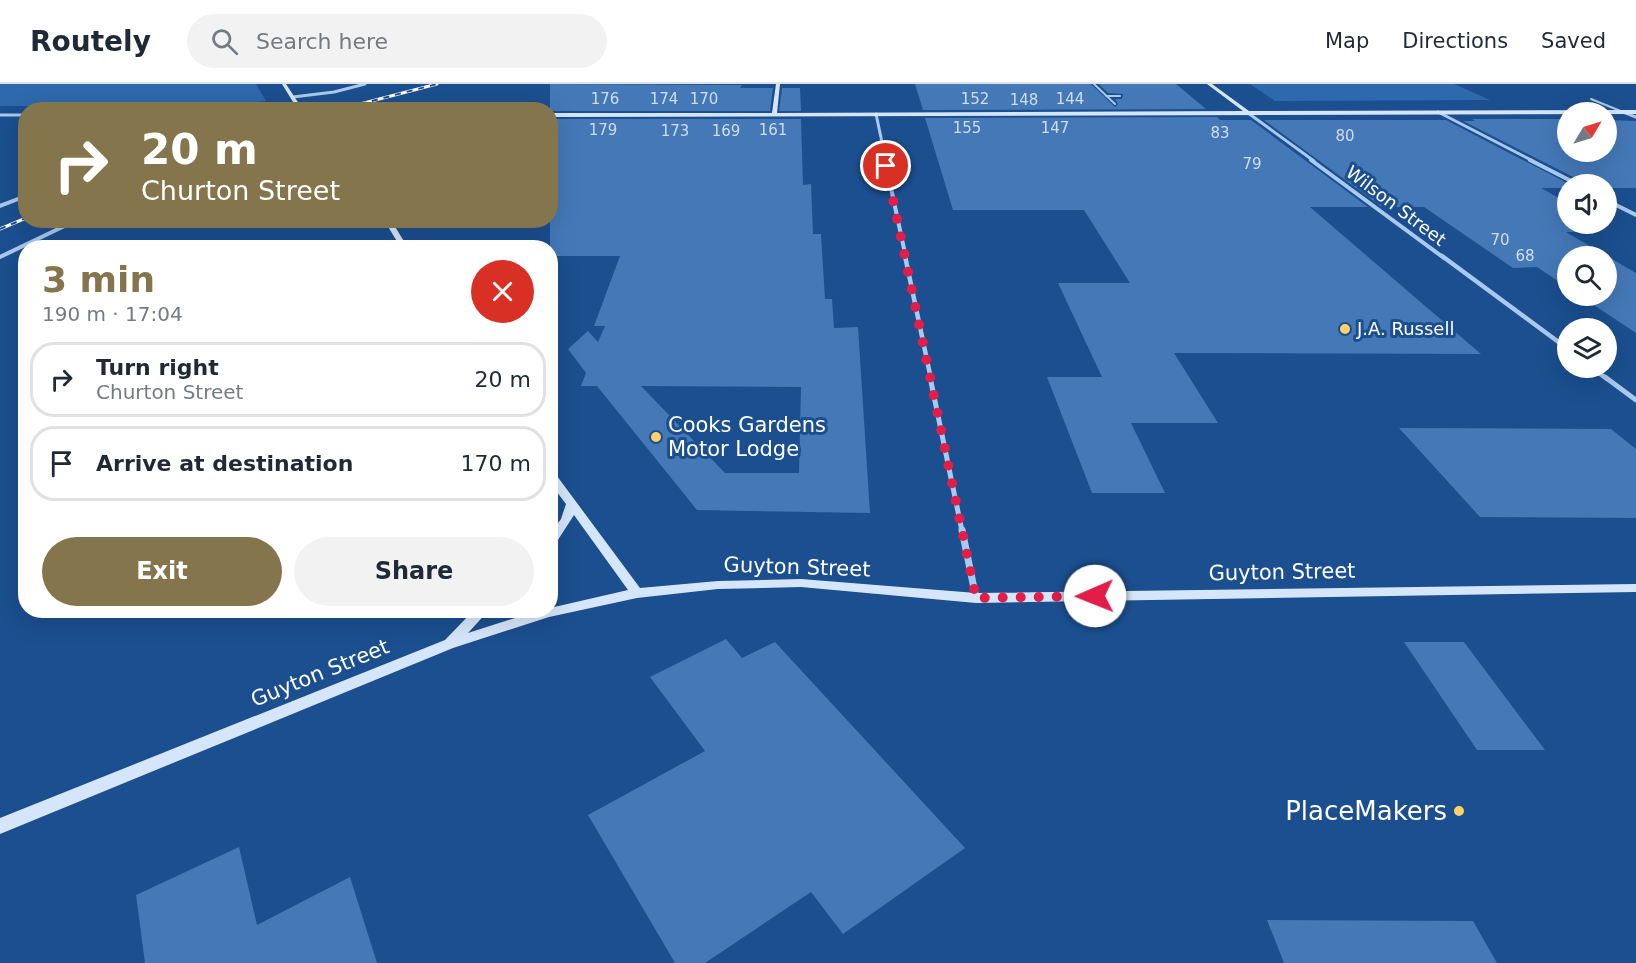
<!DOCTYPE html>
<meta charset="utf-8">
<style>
body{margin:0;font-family:"DejaVu Sans",sans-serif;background:#f2f2f3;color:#1f2937;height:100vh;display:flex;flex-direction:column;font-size:22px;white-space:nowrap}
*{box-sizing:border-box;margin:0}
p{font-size:20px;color:#747a83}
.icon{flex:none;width:33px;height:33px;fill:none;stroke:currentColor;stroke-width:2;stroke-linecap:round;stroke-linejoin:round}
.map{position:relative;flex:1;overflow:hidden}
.sheet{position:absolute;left:18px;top:156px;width:540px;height:378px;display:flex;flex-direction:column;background:#fff;border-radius:24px;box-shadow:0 6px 24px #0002}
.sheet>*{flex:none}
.top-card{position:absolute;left:18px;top:18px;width:540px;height:126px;border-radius:24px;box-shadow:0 6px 24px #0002;background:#84754c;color:#fff;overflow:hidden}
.needle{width:39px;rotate:52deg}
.controls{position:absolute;left:1557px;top:18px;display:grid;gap:12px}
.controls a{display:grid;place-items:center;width:60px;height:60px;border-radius:50%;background:#fff;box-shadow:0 6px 24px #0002;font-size:30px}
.pin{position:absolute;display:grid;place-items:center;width:51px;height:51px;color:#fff;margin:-26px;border:3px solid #fff;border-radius:50%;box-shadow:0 2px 6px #0007}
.me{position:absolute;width:66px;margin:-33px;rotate:269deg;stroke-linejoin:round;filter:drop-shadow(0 0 4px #0008)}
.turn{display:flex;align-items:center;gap:21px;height:126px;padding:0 24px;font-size:27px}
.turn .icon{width:78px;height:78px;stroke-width:2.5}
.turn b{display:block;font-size:42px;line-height:51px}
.round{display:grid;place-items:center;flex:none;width:63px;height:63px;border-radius:32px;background:#f2f2f3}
.head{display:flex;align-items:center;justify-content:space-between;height:102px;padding:0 24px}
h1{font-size:36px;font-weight:700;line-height:45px;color:#84754c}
.button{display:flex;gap:12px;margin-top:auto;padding:12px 24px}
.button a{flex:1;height:69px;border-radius:36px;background:#84754c;color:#fff;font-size:24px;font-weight:700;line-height:69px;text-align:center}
.button a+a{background:#f2f2f3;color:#1f2937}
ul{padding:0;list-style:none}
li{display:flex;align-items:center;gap:18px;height:75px;margin:0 12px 9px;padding:0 12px;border:3px solid #e0e1e3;border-radius:24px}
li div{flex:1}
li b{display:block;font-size:22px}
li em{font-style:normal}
header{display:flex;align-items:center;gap:36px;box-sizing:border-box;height:84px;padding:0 30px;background:#fff;border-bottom:2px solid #e0e1e3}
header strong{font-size:28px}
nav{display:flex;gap:33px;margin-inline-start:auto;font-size:21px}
.search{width:420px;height:54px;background:#f2f2f3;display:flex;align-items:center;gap:15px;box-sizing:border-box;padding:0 21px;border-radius:33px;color:#747a83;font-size:22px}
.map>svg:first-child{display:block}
.green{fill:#2e69ad}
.building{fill:#4478b7;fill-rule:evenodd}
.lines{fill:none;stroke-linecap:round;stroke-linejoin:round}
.lane{stroke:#a9c9ee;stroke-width:2}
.street-far4{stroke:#a9c9ee;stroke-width:3}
.street-far3{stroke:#a9c9ee;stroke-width:4}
.street-far2{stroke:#a9c9ee;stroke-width:4.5}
.street-far1{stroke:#a9c9ee;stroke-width:5}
.street{stroke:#a9c9ee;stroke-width:7}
.secondary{fill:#d6e6fa;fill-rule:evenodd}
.rail-casing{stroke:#fff;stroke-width:3}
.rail{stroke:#1b4f8f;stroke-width:2;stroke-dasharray:6;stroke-linecap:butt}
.route{stroke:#e11d48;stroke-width:10;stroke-dasharray:0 18}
.poi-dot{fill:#ffd166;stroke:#1b4f8f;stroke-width:2}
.labels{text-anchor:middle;stroke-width:6;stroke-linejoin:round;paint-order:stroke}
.far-number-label{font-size:15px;fill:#d0dded}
.far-street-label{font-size:18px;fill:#fff;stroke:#1b4f8f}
.far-poi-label{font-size:18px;fill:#fff;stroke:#1b4f8f;text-anchor:start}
.poi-label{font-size:21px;fill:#fff;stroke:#1b4f8f;text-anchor:start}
.street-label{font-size:21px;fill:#fff;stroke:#1b4f8f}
.near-poi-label{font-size:26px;fill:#fff;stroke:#1b4f8f;text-anchor:end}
</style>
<header>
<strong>Routely</strong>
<div class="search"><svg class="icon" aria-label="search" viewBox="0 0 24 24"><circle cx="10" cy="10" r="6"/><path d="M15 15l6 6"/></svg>Search here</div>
<nav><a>Map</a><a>Directions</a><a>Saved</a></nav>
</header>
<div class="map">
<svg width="1636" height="879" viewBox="0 0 1636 879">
<rect width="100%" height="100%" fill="#1b4f8f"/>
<path class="green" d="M0,0H256L266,17L223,22H0Z
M1250,0H1454L1490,16L1275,17Z"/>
<path class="building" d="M550,0L742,1L740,4H773L770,27H550Z
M915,0H1091L1115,23L1118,20L1115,15H1122L1123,10L1108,9L1099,0H1176L1206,25L923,26Z
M782,4H800L801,27H779Z
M1217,33L1220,36H1251L1368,123H1310L1481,270L1174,269L1218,339H1131L1165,409H1092L1047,293H1102L1058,199H1130L1084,126H953L925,34Z
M550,35H801L803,101L811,100L813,150H821L825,215H832L834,244L858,243L870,429L697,426L597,302H581L586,289L568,265L588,247L598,258L605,242H594L620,172H550ZM641,302L801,303L799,389H725Z
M1472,35H1568V68H1606V36L1636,37V104H1606V100H1581L1579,96L1463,37H1475Z
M1264,36H1446L1569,100L1568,104H1541L1568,119V140H1604L1610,142H1582L1593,148H1566L1636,189V249L1580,212H1606V172H1568V204L1537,183L1513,184L1424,123H1382Z
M1399,344L1611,345L1636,365V434L1480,433Z
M726,555L742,574L775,558L965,764L843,850L811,808L705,879H675L588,731L705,667L650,593Z
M1404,558H1464L1545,666H1477Z
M239,763L257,841L350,793L377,879H145L136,811Z
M1267,836L1473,837L1497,879H1284Z"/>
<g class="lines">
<path class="lane" d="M1094,0L1115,20
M1106,12H1120
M1591,15L1623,28"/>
<path class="street-far4" d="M293,13L334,8L365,0
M265,26L297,21
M1438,28L1533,77
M1623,28L1636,33
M1248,29L1314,77
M876,30L886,77
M0,31H26"/>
<path class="street-far3" d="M885,76L906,174
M1311,76L1444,174
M1530,76L1577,100
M1606,116L1636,131
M0,122L26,112
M0,173L77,136"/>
<path class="street-far2" d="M905,172L931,295
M1442,172L1568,265
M1592,284L1607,295"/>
<path class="street-far1" d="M930,293L962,447
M1605,293L1636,316"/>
<path class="street" d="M962,446L976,514"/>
<path class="secondary" d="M282,0H286L303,26H298Z
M776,0H780L777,29L1243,27L1207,0H1212L1249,27L1636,26V30L550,33V29H772Z
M384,136H391L408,164H401Z
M550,387L554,388L640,504L718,497L801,495L976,509L1636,500V508L976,519L801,503L718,505L637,514L549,533L453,564L0,750V734L445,556L474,526H489L468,549L540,526H550V524L628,506L574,431L554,462L550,463V450L561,435L566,420L550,399Z"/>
<g class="rail-casing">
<path id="rail" d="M337,26L437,0
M0,145L26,134"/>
</g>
<use href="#rail" class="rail"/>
</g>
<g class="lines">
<path class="route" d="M886,82L976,514L1095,512"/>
</g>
<g class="poi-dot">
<circle cx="1345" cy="245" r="6"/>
<circle cx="656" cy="353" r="6"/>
<circle cx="1459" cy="727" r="6"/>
</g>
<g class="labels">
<g class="far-number-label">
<text x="605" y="20">176</text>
<text x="664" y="20">174</text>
<text x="704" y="20">170</text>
<text x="975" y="20">152</text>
<text x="1070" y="20">144</text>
<text x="1024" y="21">148</text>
<text x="967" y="49">155</text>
<text x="1055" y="49">147</text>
<text x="603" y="51">179</text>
<text x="773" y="51">161</text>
<text x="675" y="52">173</text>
<text x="726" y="52">169</text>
<text x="1220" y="54">83</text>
<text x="1345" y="57">80</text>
<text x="1252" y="85">79</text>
<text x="1500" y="161">70</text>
<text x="1525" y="177">68</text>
</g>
<g class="far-street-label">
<text transform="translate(1396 122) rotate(37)" y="6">Wilson Street</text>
</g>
<g class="far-poi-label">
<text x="1357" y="251">J.A. Russell</text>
</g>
<g class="poi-label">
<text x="668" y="348">Cooks Gardens<tspan x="668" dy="24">Motor Lodge</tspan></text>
</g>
<g class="street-label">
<text transform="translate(797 483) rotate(2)" y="7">Guyton Street</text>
<text transform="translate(1282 488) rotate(-1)" y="7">Guyton Street</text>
<text transform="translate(320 589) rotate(-22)" y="7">Guyton Street</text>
</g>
<g class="near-poi-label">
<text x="1447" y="736">PlaceMakers</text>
</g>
</g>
</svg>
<div class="controls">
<a><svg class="needle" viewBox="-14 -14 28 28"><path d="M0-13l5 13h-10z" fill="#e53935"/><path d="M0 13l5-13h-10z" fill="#747a83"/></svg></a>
<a><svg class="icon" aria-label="sound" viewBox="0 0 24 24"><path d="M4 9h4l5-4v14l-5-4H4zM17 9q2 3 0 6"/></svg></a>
<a><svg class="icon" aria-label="search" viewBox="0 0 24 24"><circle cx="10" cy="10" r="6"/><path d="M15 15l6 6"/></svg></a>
<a><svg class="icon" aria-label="layers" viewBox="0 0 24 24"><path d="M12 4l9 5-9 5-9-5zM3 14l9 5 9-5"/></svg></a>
</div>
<div class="pin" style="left:886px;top:82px;background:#d93025"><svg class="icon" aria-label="arrive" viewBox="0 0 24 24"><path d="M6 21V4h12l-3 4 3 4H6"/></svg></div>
<svg class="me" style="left:1095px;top:512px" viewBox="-20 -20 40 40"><circle r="19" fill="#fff"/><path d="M0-13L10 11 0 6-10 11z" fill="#e11d48"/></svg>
<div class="top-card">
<div class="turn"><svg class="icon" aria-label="right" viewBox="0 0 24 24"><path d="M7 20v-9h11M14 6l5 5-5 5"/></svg><div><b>20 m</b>Churton Street</div></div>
</div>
<section class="sheet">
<div class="head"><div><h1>3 min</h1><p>190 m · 17:04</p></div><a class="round" style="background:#d93025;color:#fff"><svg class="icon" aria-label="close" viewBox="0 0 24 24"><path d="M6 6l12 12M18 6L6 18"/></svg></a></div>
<ul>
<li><svg class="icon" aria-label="right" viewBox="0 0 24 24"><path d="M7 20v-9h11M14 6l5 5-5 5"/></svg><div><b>Turn right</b><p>Churton Street</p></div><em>20 m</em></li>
<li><svg class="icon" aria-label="arrive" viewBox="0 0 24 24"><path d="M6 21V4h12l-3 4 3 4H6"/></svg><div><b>Arrive at destination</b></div><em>170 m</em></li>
</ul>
<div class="button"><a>Exit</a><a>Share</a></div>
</section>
</div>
